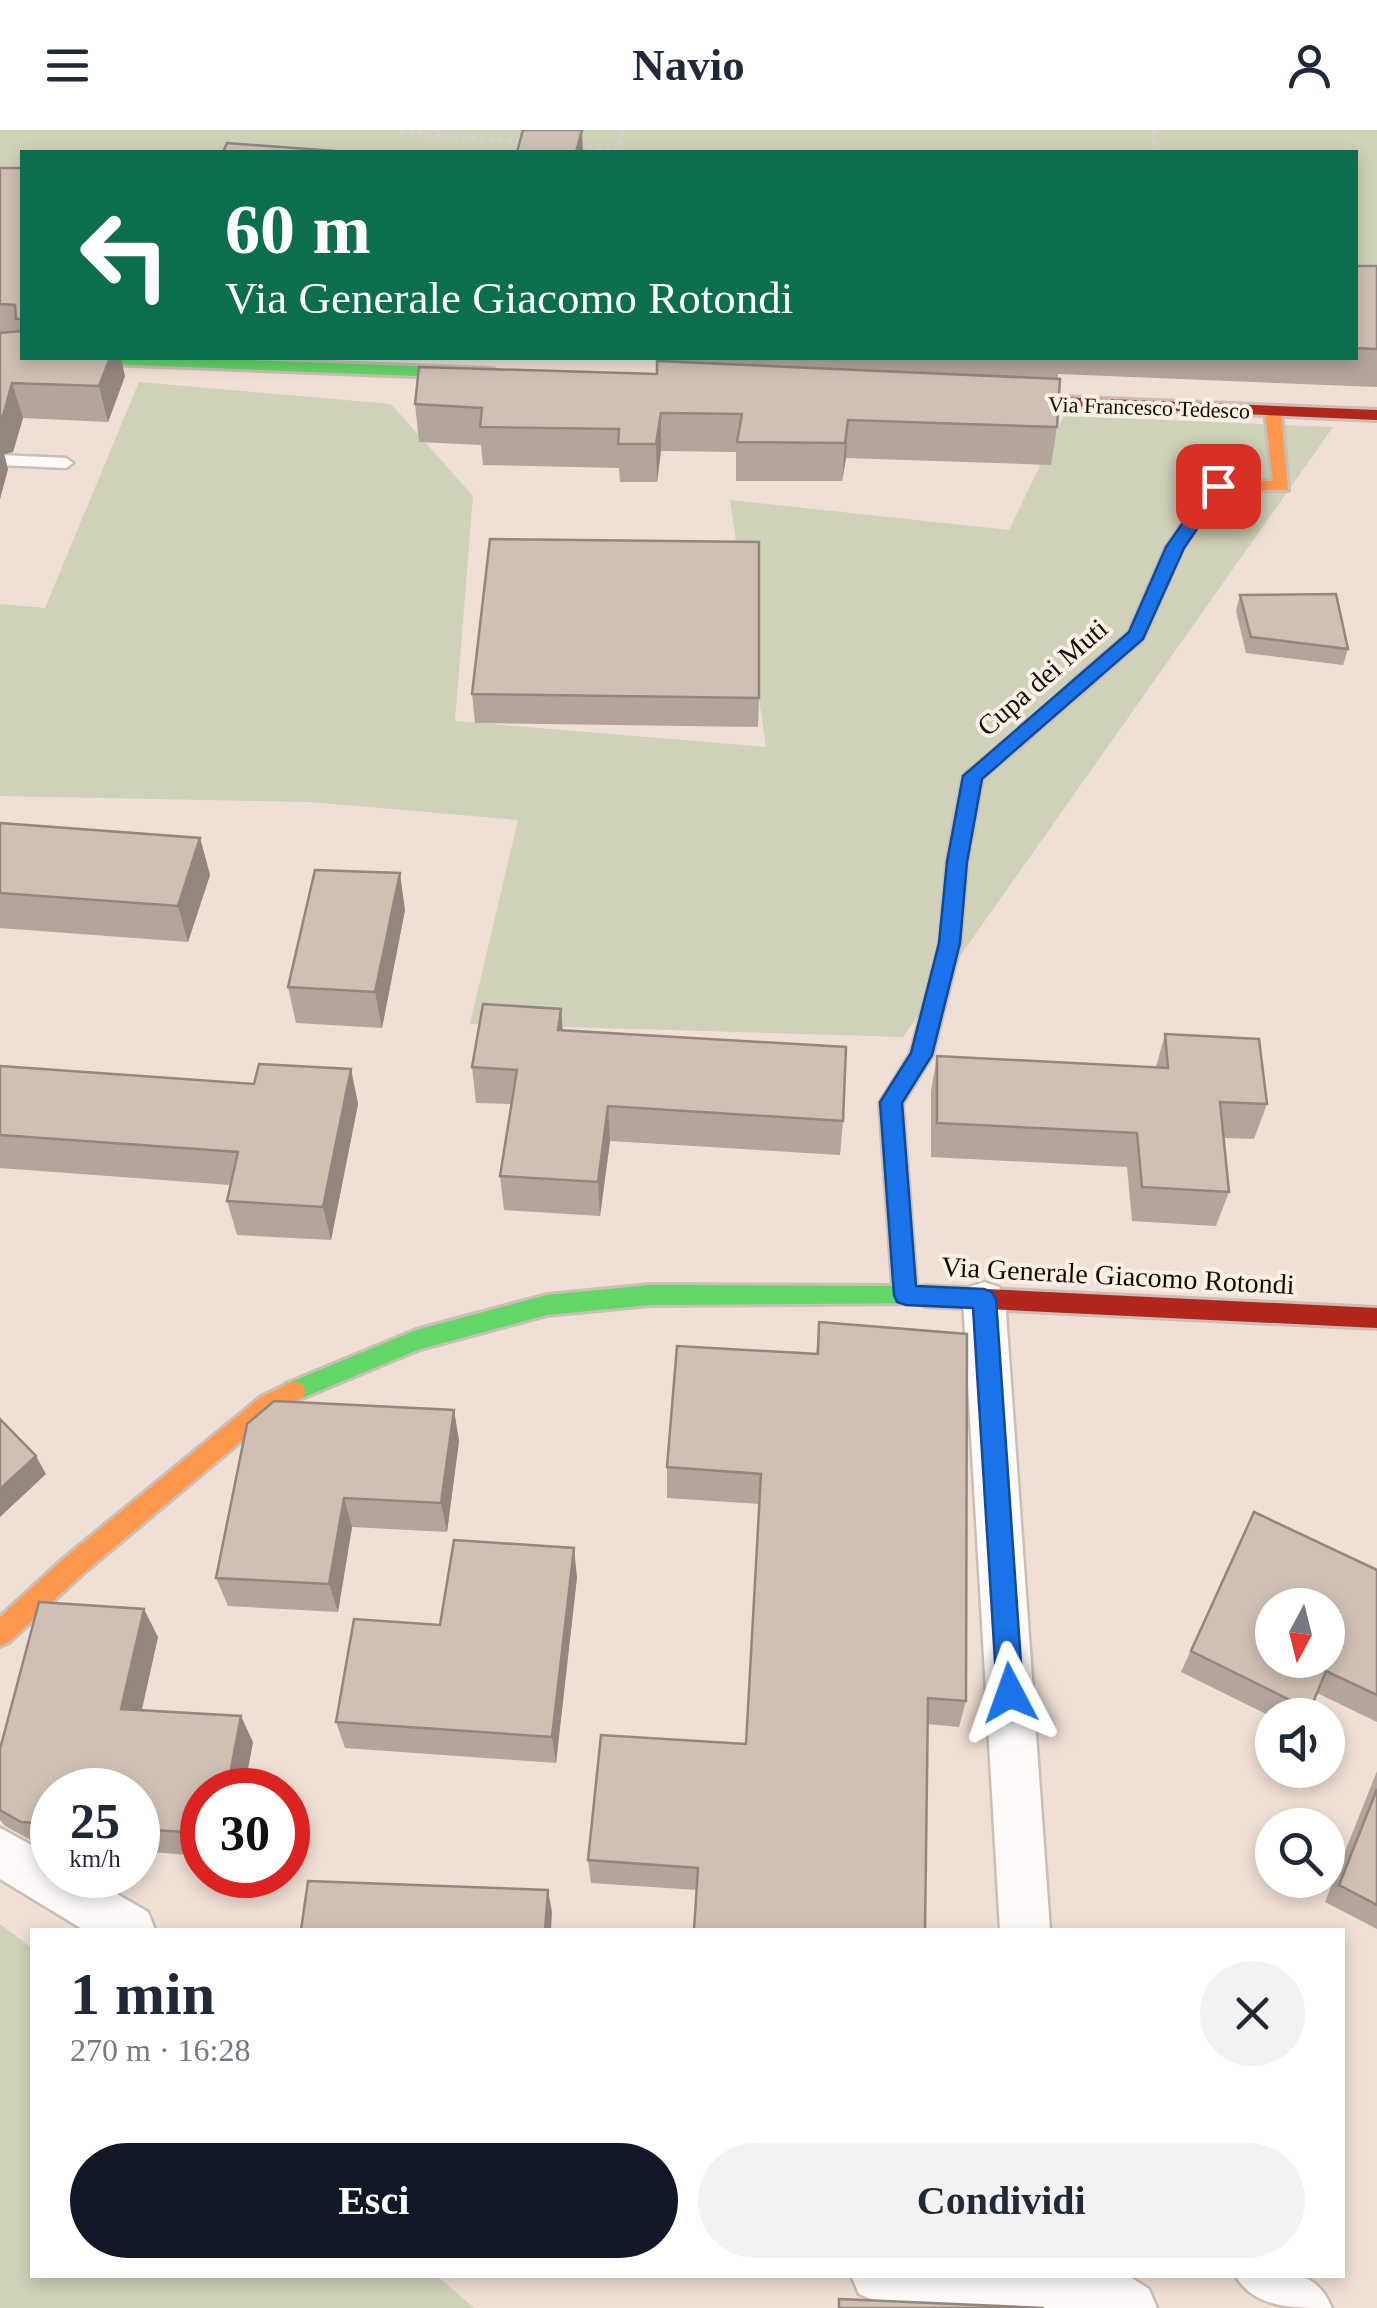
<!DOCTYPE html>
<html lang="it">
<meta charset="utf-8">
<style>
body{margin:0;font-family:"Times New Roman",serif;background:#f2f2f3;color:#1f2937;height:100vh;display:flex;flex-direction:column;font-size:38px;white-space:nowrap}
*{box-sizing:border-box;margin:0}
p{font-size:32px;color:#747a83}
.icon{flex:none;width:55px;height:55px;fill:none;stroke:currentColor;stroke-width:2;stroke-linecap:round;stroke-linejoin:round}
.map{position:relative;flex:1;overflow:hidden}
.side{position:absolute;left:30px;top:1798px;width:1315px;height:350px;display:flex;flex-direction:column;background:#fff;border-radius:0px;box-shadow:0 5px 15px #0003}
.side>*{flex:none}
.banner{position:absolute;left:20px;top:20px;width:1338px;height:210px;border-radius:0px;box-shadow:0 5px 15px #0003;background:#0b6e4f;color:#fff;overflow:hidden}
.needle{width:65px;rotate:187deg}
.controls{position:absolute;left:1255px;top:1458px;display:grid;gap:20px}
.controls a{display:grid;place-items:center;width:90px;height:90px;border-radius:50%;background:#fff;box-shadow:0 5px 15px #0003;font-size:50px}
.speed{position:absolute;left:30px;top:1638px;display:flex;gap:20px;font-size:50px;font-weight:700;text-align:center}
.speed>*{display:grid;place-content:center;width:130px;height:130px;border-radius:50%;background:#fff;box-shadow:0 5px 15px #0003;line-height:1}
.speed small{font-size:25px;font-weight:400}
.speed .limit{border:15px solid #d22;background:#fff;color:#111}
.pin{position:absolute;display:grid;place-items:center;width:85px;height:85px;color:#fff;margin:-42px;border-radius:20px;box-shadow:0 5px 15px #0006}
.me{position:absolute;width:110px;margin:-55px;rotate:356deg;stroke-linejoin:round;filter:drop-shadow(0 0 8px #0008)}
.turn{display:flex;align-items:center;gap:35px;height:210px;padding:0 40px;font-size:45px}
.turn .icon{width:130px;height:130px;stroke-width:2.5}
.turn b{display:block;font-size:70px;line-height:85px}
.round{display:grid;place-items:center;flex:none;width:105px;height:105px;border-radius:52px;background:#f2f2f3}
.head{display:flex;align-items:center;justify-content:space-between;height:170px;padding:0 40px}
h1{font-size:60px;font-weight:700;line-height:75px}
.primary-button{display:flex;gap:20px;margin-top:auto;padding:20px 40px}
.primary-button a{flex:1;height:115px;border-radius:60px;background:#111827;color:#fff;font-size:40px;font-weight:700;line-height:115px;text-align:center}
.primary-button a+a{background:#f2f2f3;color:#1f2937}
header{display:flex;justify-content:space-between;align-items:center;height:130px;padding:0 40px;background:#fff;font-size:45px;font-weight:700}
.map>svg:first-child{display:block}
.green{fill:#cfd1b8}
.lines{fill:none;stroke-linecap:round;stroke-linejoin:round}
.lane-casing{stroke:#cabeb5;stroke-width:5}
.street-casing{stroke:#cabeb5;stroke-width:5}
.fast-casing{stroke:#cabeb5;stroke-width:6}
.slow-casing{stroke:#cabeb5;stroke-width:6}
.jam-casing{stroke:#cabeb5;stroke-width:6}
.path{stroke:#d6d1cd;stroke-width:5;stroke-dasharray:5 4;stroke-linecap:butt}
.lane{fill:#fdfaf9;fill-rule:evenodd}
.street{fill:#fdfaf9;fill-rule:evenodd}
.fast{fill:#63d668;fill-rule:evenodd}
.slow{fill:#ff974d;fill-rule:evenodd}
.jam{fill:#b3261e;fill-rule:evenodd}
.wall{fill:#b3a59b}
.shaded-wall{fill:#92867e}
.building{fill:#d0c0b4;stroke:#92867e;stroke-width:2.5;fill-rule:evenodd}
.route{fill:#1a73e8;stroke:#114b97;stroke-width:2.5}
.labels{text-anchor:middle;stroke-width:8;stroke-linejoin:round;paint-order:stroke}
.far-street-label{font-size:22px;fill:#150b05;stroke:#fbefe6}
.street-label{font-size:28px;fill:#150b05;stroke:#fbefe6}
</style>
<header><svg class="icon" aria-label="menu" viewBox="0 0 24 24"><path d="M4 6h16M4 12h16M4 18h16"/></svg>Navio<svg class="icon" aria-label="person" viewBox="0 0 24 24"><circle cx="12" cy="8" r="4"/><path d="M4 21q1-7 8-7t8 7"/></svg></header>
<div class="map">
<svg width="1377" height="2178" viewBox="0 0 1377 2178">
<rect width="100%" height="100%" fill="#efdfd4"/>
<path class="green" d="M0,0H1377V162L1355,161V22H22V67L0,69Z
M139,252L391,274L473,366L455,591L766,617L730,370L1009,400L1064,286L1333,297L903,907L470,894L518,690L310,672L0,666V474L45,478Z
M0,1794L32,1818V2145H436L474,2178H0Z"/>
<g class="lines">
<g class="lane-casing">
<path id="lane" d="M0,325L66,328L73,333L66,338L0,335Z"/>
</g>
<g class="street-casing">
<path id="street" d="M984,1152L999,1157L1005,1169L1050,1800H1000L963,1169L969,1157Z
M0,1698L52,1726V1745H84L148,1782L155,1800H84L0,1749Z
M851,2145H1127L1149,2159L1157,2178H937L878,2172L859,2164Z
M1235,2145C1277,2145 1313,2132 1332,2178C1290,2178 1254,2178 1235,2145Z"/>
</g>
<g class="fast-casing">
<path id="fast" d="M74,228H193L493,239L501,244L493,249L82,233Z
M1078,550L1087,556L1085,560L982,649L967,732L960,813L932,925L902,974L916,1156L933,1159L937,1166L933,1173L650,1175L547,1185L420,1219L302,1268L294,1271L286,1268L282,1261L286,1254L416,1200L547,1165L650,1155L893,1156L880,973L911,923L940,813L947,732L963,646Z"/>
</g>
<g class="slow-casing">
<path id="slow" d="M1273,276L1281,281L1288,360H1223L1183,418L1143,509L1085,560H1071V552L1129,502L1166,417L1212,351H1273L1265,281Z
M294,1251L302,1254L306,1261L302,1268L277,1281L80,1446L9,1512L0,1516V1487L62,1430L261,1267Z"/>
</g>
<g class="jam-casing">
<path id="jam" d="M984,264L1377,280V290L978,272L976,269Z
M925,1156L1377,1178V1198L925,1176L917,1173L913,1166L917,1159Z"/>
</g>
<path class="path" d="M403,0L397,2L526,12
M1154,0L1155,22
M578,16L617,19
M616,22L624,0"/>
<use href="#lane" class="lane"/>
<use href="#street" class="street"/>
<use href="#fast" class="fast"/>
<use href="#slow" class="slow"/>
<use href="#jam" class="jam"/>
</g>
<path class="wall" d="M0,38H22V228L125,246L108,292L23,288L13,322L4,324L8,339L0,369Z
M1355,136H1377V257L1058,244L1057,297L1051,335L846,328L842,351H736V322L661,321L657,352H620L619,338L483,335L481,315L419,312L415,274L657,244L658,228H1355Z
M1240,465L1348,519L1343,535L1246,523L1236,481Z
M472,564L759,568L758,597L475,593Z
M0,693L200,708L210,745L188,812L0,798Z
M405,780L382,898L296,893L288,857Z
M563,900L843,991L840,1025L610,1011L600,1086L504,1080L500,1046L511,974L476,973L472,937Z
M1165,904L1267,974L1254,1009L1223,1008L1229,1062L1216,1096L1132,1091L1127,1037L931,1027V961L937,926L1156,937Z
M0,936L254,954L351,939L358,974L331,1110L237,1105L227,1071L230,1055L0,1038Z
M819,1192L966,1571L959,1597L927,1594L697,1760L591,1753L588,1730L746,1614L760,1374L667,1368V1337L816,1224Z
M454,1280L459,1311L447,1402L352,1397L338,1482L228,1476L216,1448Z
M1243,1405L1377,1440V1592L1317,1563L1307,1585H1272V1587L1181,1542Z
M577,1447L556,1633L345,1618L336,1592L440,1495Z
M158,1507L142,1580L253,1612L244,1660H202V1726L138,1721V1660H52V1716L40,1715L5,1696L0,1690V1619Z
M1377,1641V1799L1325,1772Z"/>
<path class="shaded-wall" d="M582,0L583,22H576Z
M110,228H121L125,246L108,292L99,256Z
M12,253L23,288L13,322L4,324L8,339L0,369V287Z
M661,283V321L657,352L656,314Z
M848,290L846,328L842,351L845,313Z
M200,708L210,745L188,812L178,776Z
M400,743L405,780L382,898L375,862Z
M561,879L564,914L558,900Z
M351,939L358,974L331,1110L323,1077Z
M608,976L610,1011L600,1086L598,1052Z
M454,1280L459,1311L447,1402L441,1373Z
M36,1326L46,1344L0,1387V1359Z
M344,1368L352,1397L338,1482L329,1454Z
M574,1418L577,1447L556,1633L552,1607Z
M144,1479L158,1507L136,1604L121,1579Z
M241,1586L253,1612L244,1660H227Z
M548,1760L552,1782L551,1800H545Z"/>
<path class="building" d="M523,0H582L576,22H517Z
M227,13L334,21V22H223Z
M0,38H22V189H16L15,175L0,174Z
M1355,136H1377V219L1355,218Z
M22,201V228H110L99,256L12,253L3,286L0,287V203Z
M657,231L1060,249L1057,297L848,290L845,313L737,312L742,284L661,283L656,314H618L619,299L480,297L482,278L415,274L419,237L657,244Z
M490,409L759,412V568L472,564Z
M1336,464L1348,519L1251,507L1240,465Z
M0,693L200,708L178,776L0,763Z
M315,740L400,743L375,862L288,857Z
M483,874L561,879L558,900L846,917L843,991L608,976L598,1052L500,1046L517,940L472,937Z
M1165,904L1259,909L1267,974L1220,972L1229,1062L1142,1057L1137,1003L937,993V926L1168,938Z
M259,934L351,939L323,1077L227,1071L238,1022L0,1005V936L254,954Z
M819,1192L967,1204L966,1571L928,1568L925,1800H694L698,1738L588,1730L601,1605L746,1614L761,1344L667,1337L677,1216L818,1224Z
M274,1271L454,1280L441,1373L344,1368L329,1454L216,1448L247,1294Z
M0,1289L36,1326L0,1359Z
M1254,1382L1377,1440V1565L1326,1541L1310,1580L1191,1521ZM1272,1475H1328V1530H1272Z
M454,1410L574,1418L552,1607L336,1592L354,1489L440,1495Z
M39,1472L144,1479L121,1579L241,1586L227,1660H202V1703L138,1699V1660H52V1694L21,1692L0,1680V1619Z
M1377,1659V1775L1339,1755Z
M308,1751L548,1760L545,1800H301Z
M839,2169L1044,2178H839Z"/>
<path class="route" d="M1218,350L1226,356L1184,418L1143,509L982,649L967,732L960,813L932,925L902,973L916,1156L984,1159L992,1162L996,1169L1023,1563L1019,1572L1010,1576L1000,1572L997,1563L973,1178L906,1175L897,1172L894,1165L880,972L911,923L939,813L947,732L963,646L1129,502L1166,417L1211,352Z"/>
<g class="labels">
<g class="far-street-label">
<text transform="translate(1149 277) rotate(2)" y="8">Via Francesco Tedesco</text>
</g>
<g class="street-label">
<text transform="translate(1042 547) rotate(-41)" y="10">Cupa dei Muti</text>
<text transform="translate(1118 1145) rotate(3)" y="10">Via Generale Giacomo Rotondi</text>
</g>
</g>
</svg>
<div class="controls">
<a><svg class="needle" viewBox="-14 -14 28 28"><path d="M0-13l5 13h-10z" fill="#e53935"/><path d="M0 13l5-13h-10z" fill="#747a83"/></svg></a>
<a><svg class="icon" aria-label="sound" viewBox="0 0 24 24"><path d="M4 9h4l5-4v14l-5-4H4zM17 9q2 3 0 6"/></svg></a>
<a><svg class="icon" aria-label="search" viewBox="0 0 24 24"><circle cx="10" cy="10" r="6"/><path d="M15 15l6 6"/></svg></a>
</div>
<div class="speed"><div>25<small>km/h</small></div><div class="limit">30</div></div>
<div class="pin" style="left:1218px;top:356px;background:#d93025"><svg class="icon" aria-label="arrive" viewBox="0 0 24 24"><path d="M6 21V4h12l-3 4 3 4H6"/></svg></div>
<svg class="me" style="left:1010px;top:1563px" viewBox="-20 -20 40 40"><path d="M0-17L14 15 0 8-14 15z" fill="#1a73e8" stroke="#fff" stroke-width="4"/></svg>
<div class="banner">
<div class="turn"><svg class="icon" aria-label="left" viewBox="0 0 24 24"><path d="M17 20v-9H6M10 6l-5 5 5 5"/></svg><div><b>60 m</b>Via Generale Giacomo Rotondi</div></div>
</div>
<section class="side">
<div class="head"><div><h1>1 min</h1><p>270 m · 16:28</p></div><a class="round"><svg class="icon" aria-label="close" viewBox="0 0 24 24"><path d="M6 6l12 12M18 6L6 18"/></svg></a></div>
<div class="primary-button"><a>Esci</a><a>Condividi</a></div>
</section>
</div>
